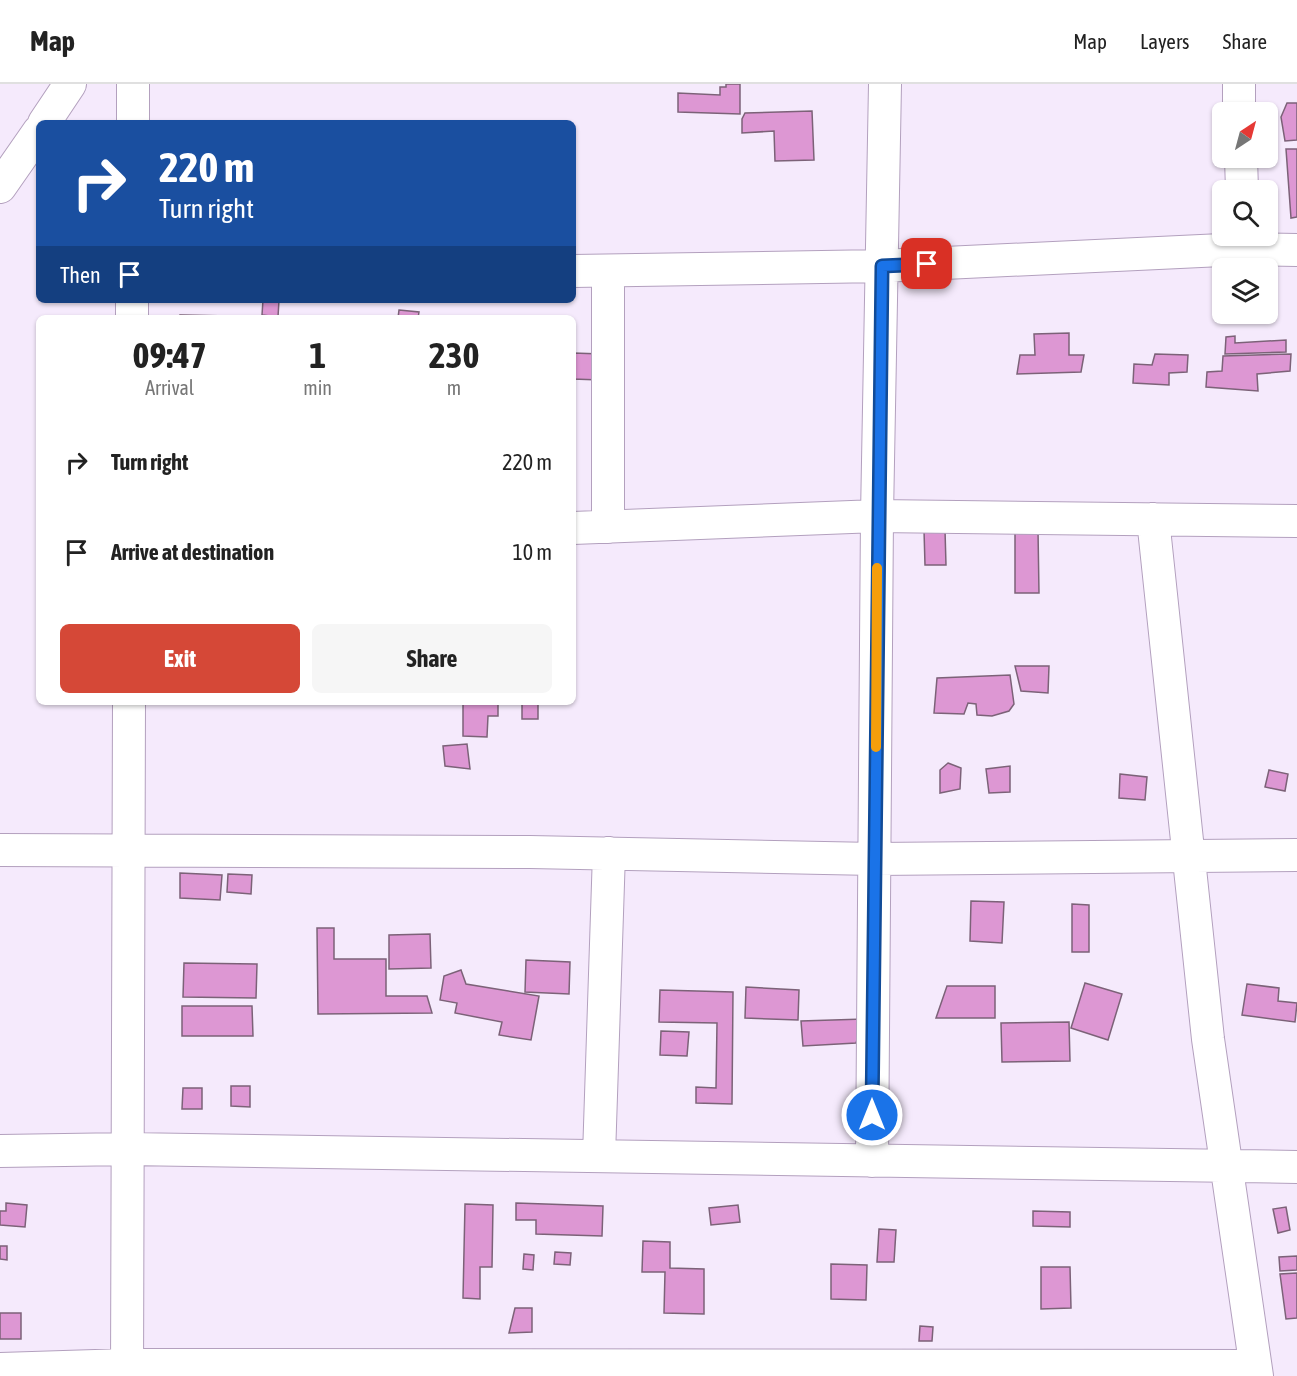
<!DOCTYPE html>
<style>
body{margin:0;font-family:"Asap Condensed",sans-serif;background:#f6f6f6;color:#222;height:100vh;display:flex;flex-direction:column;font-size:22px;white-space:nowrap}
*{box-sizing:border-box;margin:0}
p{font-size:20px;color:#767676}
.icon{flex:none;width:33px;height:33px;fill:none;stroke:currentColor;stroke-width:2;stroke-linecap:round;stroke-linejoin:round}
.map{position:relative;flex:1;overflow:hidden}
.panel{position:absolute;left:36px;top:231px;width:540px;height:390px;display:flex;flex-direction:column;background:#fff;border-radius:9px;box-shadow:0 2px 4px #0004}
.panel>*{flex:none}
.guide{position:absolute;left:36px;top:36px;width:540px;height:183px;border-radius:9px;box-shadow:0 2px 4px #0004;background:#1a4fa0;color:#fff;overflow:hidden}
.needle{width:39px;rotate:36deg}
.tools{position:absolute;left:1212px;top:18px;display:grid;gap:12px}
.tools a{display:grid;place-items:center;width:66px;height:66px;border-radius:9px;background:#fff;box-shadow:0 2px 4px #0004;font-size:30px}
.pin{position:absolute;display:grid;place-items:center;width:51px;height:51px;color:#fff;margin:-26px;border-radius:12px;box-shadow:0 3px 9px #0006}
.me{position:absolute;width:66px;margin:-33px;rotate:0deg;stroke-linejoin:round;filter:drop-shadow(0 0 4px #0008)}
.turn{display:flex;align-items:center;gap:21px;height:126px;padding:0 24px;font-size:27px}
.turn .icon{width:78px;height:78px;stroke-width:2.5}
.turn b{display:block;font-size:42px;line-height:51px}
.then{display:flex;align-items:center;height:57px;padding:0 24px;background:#0003;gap:12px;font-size:22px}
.eta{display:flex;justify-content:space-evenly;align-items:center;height:102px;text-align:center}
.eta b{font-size:36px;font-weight:700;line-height:42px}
.button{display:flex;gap:12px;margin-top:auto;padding:12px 24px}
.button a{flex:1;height:69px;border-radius:9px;background:#d54837;color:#fff;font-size:24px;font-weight:700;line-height:69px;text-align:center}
.button a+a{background:#f6f6f6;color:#222}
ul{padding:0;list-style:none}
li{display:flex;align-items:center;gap:18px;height:90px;padding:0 24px}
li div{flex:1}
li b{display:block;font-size:22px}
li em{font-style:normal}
header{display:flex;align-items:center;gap:36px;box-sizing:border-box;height:84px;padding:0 30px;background:#fff;border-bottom:2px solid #e0e0e0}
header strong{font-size:28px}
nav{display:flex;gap:33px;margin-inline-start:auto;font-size:21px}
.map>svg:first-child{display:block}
.building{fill:#dd97d3;stroke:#7c6278;stroke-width:1.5}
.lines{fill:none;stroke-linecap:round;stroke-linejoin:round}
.minor-casing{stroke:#b3a0be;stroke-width:34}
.minor{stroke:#fff;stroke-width:32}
.route-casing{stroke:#114b97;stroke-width:15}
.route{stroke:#1a73e8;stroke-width:10}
.slow{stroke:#f59e0b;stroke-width:10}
</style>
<header>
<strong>Map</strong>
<nav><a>Map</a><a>Layers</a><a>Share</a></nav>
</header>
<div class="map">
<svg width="1297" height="1292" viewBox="0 0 1297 1292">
<rect width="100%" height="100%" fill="#f5eafc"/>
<path class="building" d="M726,0H740V30L678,28V9L720,11V3H726Z
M1287,19H1297V56L1285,57L1281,33Z
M812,27L814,76L775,77L774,47L742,49V35L745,29Z
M1286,65H1297V133L1291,134Z
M260,216H279L278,233L262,231L263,216Z
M399,226L419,228L418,234H398Z
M180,231L278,233V234H180Z
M1069,249V271H1084L1081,288L1017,290L1020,271H1035L1034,250Z
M1235,252V259L1286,256V268L1225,270L1226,253Z
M573,269L601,270L600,296L573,295Z
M1155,270L1188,271L1187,288L1169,289V301L1133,299L1134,280L1152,281Z
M1291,270L1290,287L1257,290L1258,307L1206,303L1207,288L1222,287L1223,272Z
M924,446H945L946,481H925Z
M1015,446H1038L1039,509H1015Z
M1015,582H1049L1048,609L1021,607Z
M1010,591L1014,620L1009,627L992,632L977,631L976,620L968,619L964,630L934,629L937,594Z
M463,618H498V632H488L487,653L463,652Z
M522,618H538V635H522Z
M467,660L470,685L445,682L443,662Z
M948,679L961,684L960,705L940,709V686Z
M1010,682V708L989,709L986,685Z
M1269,686L1288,690L1285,707L1265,703Z
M1120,690L1147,693L1145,716L1119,714Z
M180,789L222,791L220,816L180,814Z
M228,790L252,791L251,810L227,808Z
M971,817L1004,818L1002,859L970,857Z
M1072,820L1089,821V868H1072Z
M317,844H334V875H386V912H427L432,929L318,930Z
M430,850L431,884L389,885V851Z
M526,876L570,878L569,910L525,908Z
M184,879L257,880L256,914L183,913Z
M461,886L466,900L539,912L531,956L499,951L502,938L455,929L457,919L440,916L444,892Z
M1085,899L1122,910L1108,956L1071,944Z
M1247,900L1279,904L1278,917L1297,919L1295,938L1242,931Z
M947,902H995V934H936Z
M746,903L799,906L798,936L745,934Z
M660,906L733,908L732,1020L696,1019V1003L716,1004L717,939L659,938Z
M182,922H252L253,952H182Z
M864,935L856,959L803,962L801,937Z
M1069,938L1070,977L1002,978L1001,939Z
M661,947L689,948L687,972L660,971Z
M231,1002H250V1023L231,1022Z
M183,1004H202V1025H182Z
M6,1119L27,1121L25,1143L0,1141V1127H6Z
M516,1119L603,1122L602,1152L536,1150V1136H516Z
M465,1120L493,1121L492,1183H480V1215L463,1214Z
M738,1121L740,1138L711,1141L709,1124Z
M1286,1123L1290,1146L1278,1149L1273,1125Z
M1033,1127L1070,1128V1143L1033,1142Z
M879,1145L896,1146L894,1178H877Z
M643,1157L670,1158V1184L704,1185V1230L664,1229L665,1188H642Z
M0,1162H7V1176L0,1175Z
M555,1168L571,1169L570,1181L554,1180Z
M524,1170L534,1171L533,1186L523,1185Z
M1297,1172V1186L1280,1187L1279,1173Z
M831,1180L867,1181L866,1216L831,1215Z
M1041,1183H1070L1071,1224L1041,1225Z
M1297,1189V1234L1286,1235L1280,1190Z
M515,1224H532V1248L509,1249Z
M0,1229H21V1255H0Z
M920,1242L933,1243L932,1257H919Z"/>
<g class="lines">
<g class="minor-casing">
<path id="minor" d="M1239,0V28
M44,39L70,0
M133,39V0
M1241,74L1242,106
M0,103L39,47
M573,187L882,182L1243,165L1297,166
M608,187V443
M132,234V216
M1153,435L1208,955L1257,1292
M573,444L877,432L1297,437
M0,766L530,768L874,775L1297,771
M0,1067L128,1065L1297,1083
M599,1072L609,769
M872,1077L877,432L885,0
M0,1285L127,1281L1255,1282
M127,1292L129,618"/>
</g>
<use href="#minor" class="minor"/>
</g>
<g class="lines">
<g class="route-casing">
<path id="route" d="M872,1031L882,182L927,180"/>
</g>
<use href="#route" class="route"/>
<path class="slow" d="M876,663L877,484"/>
</g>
</svg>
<div class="tools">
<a><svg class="needle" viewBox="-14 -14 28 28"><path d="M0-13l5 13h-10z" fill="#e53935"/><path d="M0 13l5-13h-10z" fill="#767676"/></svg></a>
<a><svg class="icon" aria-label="search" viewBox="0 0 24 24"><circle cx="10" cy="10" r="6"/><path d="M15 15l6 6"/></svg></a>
<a><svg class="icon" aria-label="layers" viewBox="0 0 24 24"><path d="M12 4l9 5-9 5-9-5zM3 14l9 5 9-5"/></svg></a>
</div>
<div class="pin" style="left:927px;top:180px;background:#d93025"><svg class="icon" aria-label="arrive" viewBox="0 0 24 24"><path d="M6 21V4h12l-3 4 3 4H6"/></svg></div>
<svg class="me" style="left:872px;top:1031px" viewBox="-20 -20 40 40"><circle r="17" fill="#1a73e8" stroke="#fff" stroke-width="3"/><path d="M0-11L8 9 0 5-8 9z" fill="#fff"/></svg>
<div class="guide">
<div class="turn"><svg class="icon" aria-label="right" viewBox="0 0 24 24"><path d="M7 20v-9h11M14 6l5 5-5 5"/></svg><div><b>220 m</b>Turn right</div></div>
<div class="then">Then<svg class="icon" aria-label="arrive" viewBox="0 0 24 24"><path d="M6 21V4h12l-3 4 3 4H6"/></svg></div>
</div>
<section class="panel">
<div class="eta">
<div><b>09:47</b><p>Arrival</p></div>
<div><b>1</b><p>min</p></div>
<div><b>230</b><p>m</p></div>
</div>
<ul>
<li><svg class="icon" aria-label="right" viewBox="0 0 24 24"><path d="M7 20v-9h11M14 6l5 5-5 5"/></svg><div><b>Turn right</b></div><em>220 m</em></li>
<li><svg class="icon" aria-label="arrive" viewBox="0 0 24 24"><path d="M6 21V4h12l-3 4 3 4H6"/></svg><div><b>Arrive at destination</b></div><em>10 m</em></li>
</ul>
<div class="button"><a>Exit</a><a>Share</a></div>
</section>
</div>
